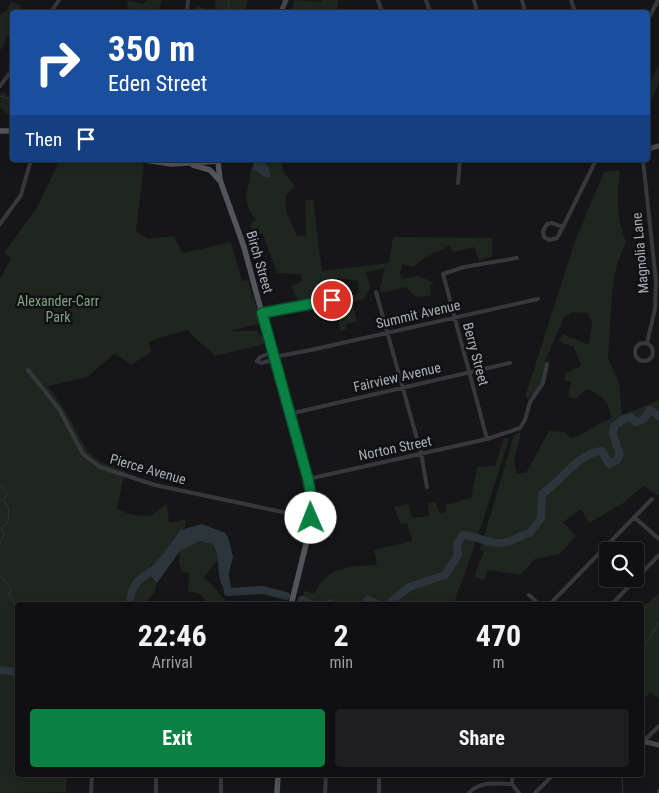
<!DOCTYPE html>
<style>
body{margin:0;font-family:"Roboto Condensed",sans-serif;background:#1e1e20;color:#f1f3f6;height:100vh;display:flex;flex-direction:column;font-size:19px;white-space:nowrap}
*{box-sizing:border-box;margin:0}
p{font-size:16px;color:#9c9d9f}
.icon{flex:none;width:28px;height:28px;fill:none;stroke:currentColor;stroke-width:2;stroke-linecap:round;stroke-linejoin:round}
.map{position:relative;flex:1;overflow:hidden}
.drawer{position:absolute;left:15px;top:602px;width:629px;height:175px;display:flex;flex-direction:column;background:#101012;border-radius:5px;box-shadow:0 2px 12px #0003,0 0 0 1px #303032}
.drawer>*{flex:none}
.guide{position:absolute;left:10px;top:10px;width:640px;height:152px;border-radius:5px;box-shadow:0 2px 12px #0003,0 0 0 1px #303032;background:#1a4fa0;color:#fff;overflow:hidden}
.buttons{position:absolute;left:599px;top:542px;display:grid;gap:10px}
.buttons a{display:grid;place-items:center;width:45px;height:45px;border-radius:5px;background:#101012;box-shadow:0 2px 12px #0003,0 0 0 1px #303032;font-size:25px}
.pin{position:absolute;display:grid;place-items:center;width:42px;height:42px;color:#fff;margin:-21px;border:2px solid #fff;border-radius:50%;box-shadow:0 1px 5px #0007}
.me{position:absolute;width:55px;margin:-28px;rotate:359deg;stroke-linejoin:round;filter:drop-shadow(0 0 4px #0008)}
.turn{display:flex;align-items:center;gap:18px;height:105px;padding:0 15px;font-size:22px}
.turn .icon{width:65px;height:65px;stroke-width:2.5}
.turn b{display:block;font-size:35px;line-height:42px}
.then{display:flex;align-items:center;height:48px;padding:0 15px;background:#0003;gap:10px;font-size:19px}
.eta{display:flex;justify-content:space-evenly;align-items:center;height:85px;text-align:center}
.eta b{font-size:30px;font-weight:700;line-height:35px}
.action{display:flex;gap:10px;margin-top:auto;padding:10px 15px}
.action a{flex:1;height:58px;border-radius:5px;background:#0b8043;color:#fff;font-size:20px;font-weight:700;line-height:58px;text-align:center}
.action a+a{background:#1e1e20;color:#f1f3f6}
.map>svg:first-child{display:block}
.green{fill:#1e261f}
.water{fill:#2c353c}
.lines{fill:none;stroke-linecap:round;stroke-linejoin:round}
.stream{stroke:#2c353c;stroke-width:1}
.river{stroke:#2c353c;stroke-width:8}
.street{stroke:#37383d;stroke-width:4}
.secondary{stroke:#45474d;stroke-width:5}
.primary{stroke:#53555c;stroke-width:5.5}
.route-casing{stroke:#07532c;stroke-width:12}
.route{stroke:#0b8043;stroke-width:9}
.labels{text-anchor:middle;stroke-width:5;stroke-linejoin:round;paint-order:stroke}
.street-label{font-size:14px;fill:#a8adb8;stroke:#111113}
.park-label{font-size:14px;fill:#7fa381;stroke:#111113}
</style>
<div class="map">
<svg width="659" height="793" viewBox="0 0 659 793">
<rect width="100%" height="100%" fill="#161618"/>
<path class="green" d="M127,0L144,4L147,0H162L158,12H127L129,10Z
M213,0H247L248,1L244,12H197V6L214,11L216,1Z
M294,0L321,2L323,0H338L337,9H292Z
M11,1L21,6L19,12H12V28L0,51V14L7,10Z
M659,65V83L648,106V87Z
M1,92L12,97V115L6,114L0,107Z
M60,160H127L144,164L136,232L149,239L173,236L183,253L231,242L242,281L248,280L261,323L230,331H257L263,338L264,344L215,356L187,330L158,338L149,342L151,352L131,365L115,353L87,377L48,386L62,406L88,452L101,462L125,471L117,509L132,515L151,516L167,503L169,523L185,519V528C173,532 171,546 163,555C157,561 149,565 146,573L157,583L154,593L145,603L147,605H18V775H56L67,778L66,792L0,793V279L11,258L4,253L37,207Z
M260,160H281L284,173L295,186L286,195C284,218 291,217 297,237L306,235L305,201L313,199L322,271L389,263L393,237L492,238L493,256L479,261L474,247L453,252L449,246C437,253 421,257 414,267L402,264L400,274L403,279L418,276L435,283L430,285L431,296C418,298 414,297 406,287L381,293L380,288L385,268L366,272L370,288L364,299L352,302L357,321L346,324V329L340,331L338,299L359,294L358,281L339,278L326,280L332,298L300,304L291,286L303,281L300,274L277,273L263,234L253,233L250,224L256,220C238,194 250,196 250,170L252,169L265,177L267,166Z
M620,170C617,194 616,218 626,241L616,268L612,293L608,358L619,383L622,415L659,400V496L643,486L625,502L589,523L581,509L563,522L576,536L560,554L535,559L521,575L488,570L484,580L474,577L484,551L480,550L514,435L521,432L514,461L517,473H526L549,431L565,432L570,438C585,435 596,423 611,419C610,401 602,396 587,389L576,399L568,397L571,382L564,380L566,373L581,366L574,347L558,341L563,334L589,345L592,323L587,313L573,312L564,317L546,359L542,383L528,399L525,397L576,238L604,172Z
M504,438H509C492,494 474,550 453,605H436L435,601L419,602L416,605H301L304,591L315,593C327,566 351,566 377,565L374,550L412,541L407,523L401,524L394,507L408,504L412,518L429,516L428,503L435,502L440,513L446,512V505L471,498L477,467L495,466Z
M200,541L212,544L218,560L204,577L227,602C247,604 266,600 286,601V605H209L200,594L188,591L190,573L183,572L179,564L180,551Z
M659,594V699L650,692L641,703V608Z"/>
<path class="water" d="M255,160C265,160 271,168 270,177H265L252,169Z
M202,524L225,533L228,537L233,557L227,580L228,586L222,585C216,573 221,556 212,544L200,541L180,551L157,583L146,572L163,554L180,530Z"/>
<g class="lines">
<path class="stream" d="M227,12L229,0
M0,96L12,99
M0,484L8,494L3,499L9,509L8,522L1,528L4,534L0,543
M0,575L11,589L9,595L18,608
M641,670L644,647L659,622
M641,686V692
M622,775L623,793"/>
<path class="river" d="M225,577L228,592L263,590L286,596
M302,600L313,605
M130,605C130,585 139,578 155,569
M327,605L331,603L334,605
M363,605L368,600L379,605
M387,605L409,587L445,575L458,555L457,544L463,535C475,535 488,544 501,543C512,543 519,535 530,533L541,518L542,494C561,482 578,452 602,451L609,464L617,460L620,454L613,435L614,427L622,420L631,417L636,422L644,419L650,410L659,416
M0,670L18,672"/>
<path class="street" d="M378,0L382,12
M426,0L430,12
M474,0L477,12
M522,0L525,12
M571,0L575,12
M51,12L59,0
M187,12L188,0
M367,12L381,11
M648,20L658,0
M0,86L12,70
M643,160L656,281L655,309L647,343
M458,183L460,160
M552,223L563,227L557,238L549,240L544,237L543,231L547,224Z
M0,224L21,195L31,160
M563,227L596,160
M376,292L421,453L427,487
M262,313L332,300
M635 352a9 9 0 1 1 18 0a9 9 0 1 1-18 0Z
M257,361L260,357L268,354L274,357L311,350L538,299
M257,361L261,363L269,361L274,357
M28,370L59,409L83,454L100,467L155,485L311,518
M289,414L510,363
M487,439L443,274L464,267L517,258
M308,479L487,439L520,428L525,420L530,402L543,383L547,364
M634,517L659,539
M529,595L540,605
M549,605L652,499
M611,605L659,555
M644,741L659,726
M379,775V793
M512,775V784L519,793
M91,793L92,775
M156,793V775
M221,793V775
M325,793L326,775
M469,793C480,780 498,784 512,784
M535,793L553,775
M659,793V791"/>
<path class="secondary" d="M281,12L286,0
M648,149L659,146
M641,741L659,745"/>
<path class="primary" d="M0,131H12
M144,160L172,164L218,161L220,180L244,247L311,496L309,532L291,605
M193,165L210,170L219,180
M277,793L278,775"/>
</g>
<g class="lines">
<g class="route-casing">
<path id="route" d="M311,518V496L308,479L262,313L332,300"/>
</g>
<use href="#route" class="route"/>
</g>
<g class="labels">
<g class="street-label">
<text transform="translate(640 253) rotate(-95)" y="5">Magnolia Lane</text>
<text transform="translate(260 262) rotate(74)" y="5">Birch Street</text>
<text transform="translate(418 314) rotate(-13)" y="5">Summit Avenue</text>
<text transform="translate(476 354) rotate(75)" y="5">Berry Street</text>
<text transform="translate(397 377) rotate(-13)" y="5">Fairview Avenue</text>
<text transform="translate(395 448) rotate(-12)" y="5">Norton Street</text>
<text transform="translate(148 469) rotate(16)" y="5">Pierce Avenue</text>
</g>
<g class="park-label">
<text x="58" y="306">Alexander-Carr<tspan x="58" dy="16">Park</tspan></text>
</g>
</g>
</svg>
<div class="buttons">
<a><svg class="icon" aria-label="search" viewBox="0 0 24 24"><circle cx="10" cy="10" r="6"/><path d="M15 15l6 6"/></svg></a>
</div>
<div class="pin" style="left:332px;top:300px;background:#d93025"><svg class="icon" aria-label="arrive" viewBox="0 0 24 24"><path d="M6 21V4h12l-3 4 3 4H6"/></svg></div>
<svg class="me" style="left:311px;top:518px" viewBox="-20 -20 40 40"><circle r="19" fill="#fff"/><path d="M0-13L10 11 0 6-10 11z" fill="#0b8043"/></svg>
<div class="guide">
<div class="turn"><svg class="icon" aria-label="right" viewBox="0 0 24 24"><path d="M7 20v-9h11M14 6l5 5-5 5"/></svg><div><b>350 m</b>Eden Street</div></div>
<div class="then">Then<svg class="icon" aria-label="arrive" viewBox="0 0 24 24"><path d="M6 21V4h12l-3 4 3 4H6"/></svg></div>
</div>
<section class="drawer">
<div class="eta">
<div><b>22:46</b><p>Arrival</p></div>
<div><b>2</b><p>min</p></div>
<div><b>470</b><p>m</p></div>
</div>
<div class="action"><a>Exit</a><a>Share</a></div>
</section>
</div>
